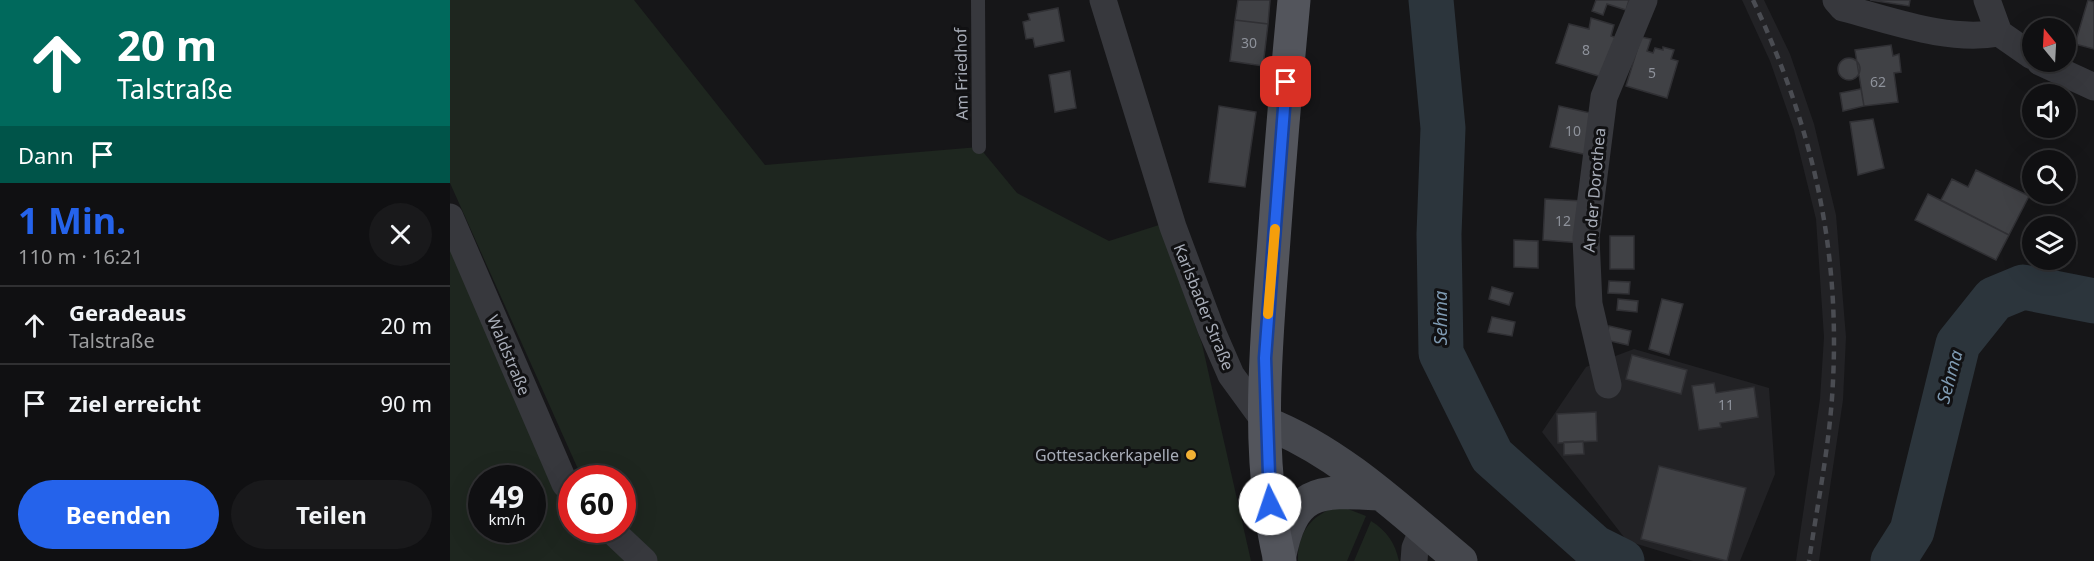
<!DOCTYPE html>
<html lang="de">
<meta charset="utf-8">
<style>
body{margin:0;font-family:"Noto Sans",sans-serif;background:#19191b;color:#f1f3f6;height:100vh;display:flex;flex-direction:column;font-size:22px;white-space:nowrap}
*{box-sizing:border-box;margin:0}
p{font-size:20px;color:#9c9d9f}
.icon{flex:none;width:33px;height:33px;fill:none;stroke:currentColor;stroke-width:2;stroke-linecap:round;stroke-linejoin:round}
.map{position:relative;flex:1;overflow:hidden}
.side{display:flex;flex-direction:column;background:#101012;width:450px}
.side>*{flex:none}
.top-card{background:#00695c;color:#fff;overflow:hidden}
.needle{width:39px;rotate:342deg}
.fabs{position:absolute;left:1572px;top:18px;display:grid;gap:12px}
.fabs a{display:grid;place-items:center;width:54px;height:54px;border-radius:50%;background:#101012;box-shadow:0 6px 24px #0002,0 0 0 2px #303032;font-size:30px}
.speed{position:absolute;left:18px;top:465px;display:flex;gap:12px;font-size:30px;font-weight:700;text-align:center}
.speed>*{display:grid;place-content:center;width:78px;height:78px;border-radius:50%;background:#101012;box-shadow:0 6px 24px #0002,0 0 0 2px #303032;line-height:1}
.speed small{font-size:15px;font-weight:400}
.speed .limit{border:9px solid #d22;background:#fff;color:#111}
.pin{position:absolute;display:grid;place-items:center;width:51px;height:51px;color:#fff;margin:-26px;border-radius:12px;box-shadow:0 3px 9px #0006}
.me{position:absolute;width:66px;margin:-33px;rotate:356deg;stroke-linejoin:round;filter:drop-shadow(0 0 4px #0008)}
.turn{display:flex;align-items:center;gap:21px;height:126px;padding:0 18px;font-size:27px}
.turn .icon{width:78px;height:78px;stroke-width:2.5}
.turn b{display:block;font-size:42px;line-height:51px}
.then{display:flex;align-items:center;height:57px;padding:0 18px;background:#0003;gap:12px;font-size:22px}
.round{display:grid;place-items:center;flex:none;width:63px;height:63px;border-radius:32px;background:#19191b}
.head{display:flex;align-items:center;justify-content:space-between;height:102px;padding:0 18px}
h1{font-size:36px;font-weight:700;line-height:45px;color:#2563eb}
.cta{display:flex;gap:12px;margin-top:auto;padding:12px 18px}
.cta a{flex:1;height:69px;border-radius:36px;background:#2563eb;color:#fff;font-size:24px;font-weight:700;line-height:69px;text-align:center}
.cta a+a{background:#19191b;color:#f1f3f6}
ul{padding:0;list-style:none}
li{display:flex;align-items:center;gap:18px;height:78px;padding:0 18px;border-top:2px solid #303032}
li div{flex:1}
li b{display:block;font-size:22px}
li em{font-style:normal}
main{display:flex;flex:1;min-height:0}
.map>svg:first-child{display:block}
.built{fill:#222225}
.green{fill:#1e261f;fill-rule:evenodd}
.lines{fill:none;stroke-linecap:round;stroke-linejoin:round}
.river{stroke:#2c353c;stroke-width:45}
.building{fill:#404145;stroke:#303034;stroke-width:1.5}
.service{stroke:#37383d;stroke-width:14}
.minor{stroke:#37383d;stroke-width:27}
.secondary{stroke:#45474d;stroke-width:33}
.primary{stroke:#53555c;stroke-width:33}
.rail{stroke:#4a4c52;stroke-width:4.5;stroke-dasharray:8 6;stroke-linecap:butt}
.route-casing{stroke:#184099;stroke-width:15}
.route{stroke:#2563eb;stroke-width:10}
.slow{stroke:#f59e0b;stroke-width:10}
.poi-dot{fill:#f2b134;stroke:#111113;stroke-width:2}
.labels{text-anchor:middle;stroke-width:6;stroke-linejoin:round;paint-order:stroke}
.number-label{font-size:14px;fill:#8e929b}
.street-label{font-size:16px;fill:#a8adb8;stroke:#111113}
.poi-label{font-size:16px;fill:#a8adb8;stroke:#111113;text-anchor:end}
.water-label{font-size:18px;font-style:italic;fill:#7f9bb3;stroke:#111113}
</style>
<main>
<section class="side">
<div class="top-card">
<div class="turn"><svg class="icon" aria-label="ahead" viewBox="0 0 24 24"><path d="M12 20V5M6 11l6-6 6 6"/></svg><div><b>20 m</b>Talstraße</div></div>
<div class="then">Dann<svg class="icon" aria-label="arrive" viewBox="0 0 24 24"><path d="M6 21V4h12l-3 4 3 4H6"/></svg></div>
</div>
<div class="head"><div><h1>1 Min.</h1><p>110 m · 16:21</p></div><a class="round"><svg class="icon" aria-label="close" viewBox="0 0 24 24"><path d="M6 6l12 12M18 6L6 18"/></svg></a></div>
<ul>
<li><svg class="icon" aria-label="ahead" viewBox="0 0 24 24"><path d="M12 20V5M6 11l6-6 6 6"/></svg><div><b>Geradeaus</b><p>Talstraße</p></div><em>20 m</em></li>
<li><svg class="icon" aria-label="arrive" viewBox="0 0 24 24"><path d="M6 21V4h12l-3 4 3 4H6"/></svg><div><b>Ziel erreicht</b></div><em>90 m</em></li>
</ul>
<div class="cta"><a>Beenden</a><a>Teilen</a></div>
</section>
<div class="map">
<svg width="1644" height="561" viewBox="0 0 1644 561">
<rect width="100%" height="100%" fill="#161618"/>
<path class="built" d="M1292,0H1314L1340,54L1364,124L1386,215L1396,337L1393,400L1369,561H1346L1370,399L1374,337L1366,219L1344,130L1320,61Z
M1184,349L1319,388L1325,474L1290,561H1243L1177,541L1092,432L1136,367Z"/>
<path class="green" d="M0,0H184L315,165L529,147L567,193L659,241L709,225L752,344L801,561H0V250L121,491L122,530H172V478H132L0,183ZM32,478H82V530H32Z
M884,508L898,509L916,516L897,561H848C847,535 860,516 884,508Z
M921,521C937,531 945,543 949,561H904Z"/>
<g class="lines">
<path class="river" d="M981,0L993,128L989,234L991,353L1042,456L1144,547L1172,561
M1443,561L1462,531L1508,344L1544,299L1573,287L1644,301"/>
</g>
<path class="building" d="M788,0H820L818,24L785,20Z
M1146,0H1145H1179L1176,10L1157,4L1153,15L1142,11Z
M1420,0H1460L1459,6Z
M1638,0L1644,2V49L1625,44Z
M608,8L614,41L585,47L583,38L576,39L573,22L580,20L578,14Z
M1141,18L1164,25L1161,36L1167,38L1155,78L1106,63L1119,24L1139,29Z
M785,20L818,24L813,66L780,61Z
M1191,37L1201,39L1197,51L1203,53L1205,48L1213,50V47L1224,50L1221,59L1228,61L1217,98L1176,86Z
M1441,45L1443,56L1449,54L1451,72L1444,73L1448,102L1414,106L1405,50Z
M1388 69a11 11 0 1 1 22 0a11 11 0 1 1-22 0Z
M620,71L626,108L605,112L599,75Z
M1411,89L1414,106L1393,111L1390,93Z
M769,106L806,112L795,187L759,182Z
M1109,106L1145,114L1138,155L1100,147Z
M1423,119L1434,168L1408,175L1400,122Z
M1526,170L1579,196L1559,235L1491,200L1502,179L1518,187Z
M1478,194L1559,235L1546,260L1465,220Z
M1095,199L1133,201L1131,243L1093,240Z
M1160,236H1184V269H1160Z
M1064,240L1088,241V268L1064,267Z
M1159,281L1180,282L1179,294L1158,293Z
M1042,287L1063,293L1059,305L1039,299Z
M1168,299L1188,301L1187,312L1167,310Z
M1212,299L1233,304L1219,355L1199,349Z
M1042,317L1065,322L1062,336L1038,332Z
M1159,326L1181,331L1178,345L1156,340Z
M1182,355L1237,370L1231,394L1176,379Z
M1264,383L1266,393L1304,387L1308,417L1270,423L1271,427L1249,430L1242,386Z
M1146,412L1147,441L1108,443L1107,414Z
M1133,441L1134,454L1114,455V442Z
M1209,466L1296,488L1277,561L1191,539Z"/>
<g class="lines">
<path class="service" d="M528,0L529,147"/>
<path class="minor" d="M653,0L723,227L761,329L781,375L816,423
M1386,0L1393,8C1443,21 1498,42 1549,33
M1537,0L1549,33L1582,56
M1590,62L1644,87
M0,217L115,484L122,490
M1158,385L1139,304L1136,238L1154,97L1194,0
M161,530L194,561
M964,561L965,548L973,529"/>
<path class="secondary" d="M816,423C890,452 951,511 1011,561
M829,560C842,490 866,490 929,494"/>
<path class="primary" d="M830,561C806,461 815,354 823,253C829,169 836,84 844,0"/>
<path class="rail" d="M1303,0C1364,130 1392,254 1382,398C1378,453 1367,507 1359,561"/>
</g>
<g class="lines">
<g class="route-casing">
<path id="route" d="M820,504L815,358L836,82"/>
</g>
<use href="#route" class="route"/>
<path class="slow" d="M818,314L825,229"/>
</g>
<circle class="poi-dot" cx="741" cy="455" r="6"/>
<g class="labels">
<g class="number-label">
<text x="799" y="48">30</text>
<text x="1136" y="55">8</text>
<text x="1202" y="78">5</text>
<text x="1428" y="87">62</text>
<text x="1123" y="136">10</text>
<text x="1113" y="226">12</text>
<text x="1276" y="410">11</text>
</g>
<g class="street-label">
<text transform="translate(511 74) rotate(-91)" y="6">Am Friedhof</text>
<text transform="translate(1144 190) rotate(-85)" y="6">An der Dorothea</text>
<text transform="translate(754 307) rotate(68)" y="6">Karlsbader Straße</text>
<text transform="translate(59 355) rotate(67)" y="6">Waldstraße</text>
</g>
<g class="poi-label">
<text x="729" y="461">Gottesackerkapelle</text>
</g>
<g class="water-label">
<text transform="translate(991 318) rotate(-90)" y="6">Sehma</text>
<text transform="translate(1500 377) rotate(-75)" y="6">Sehma</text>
</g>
</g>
</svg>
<div class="fabs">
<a><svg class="needle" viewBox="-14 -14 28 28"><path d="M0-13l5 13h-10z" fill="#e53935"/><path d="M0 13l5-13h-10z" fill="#9c9d9f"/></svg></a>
<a><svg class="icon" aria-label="sound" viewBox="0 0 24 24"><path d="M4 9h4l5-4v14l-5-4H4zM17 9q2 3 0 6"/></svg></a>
<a><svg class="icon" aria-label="search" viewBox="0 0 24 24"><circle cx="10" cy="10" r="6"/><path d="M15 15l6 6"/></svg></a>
<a><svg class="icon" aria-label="layers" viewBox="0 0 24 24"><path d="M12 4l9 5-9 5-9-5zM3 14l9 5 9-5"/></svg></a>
</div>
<div class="speed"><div>49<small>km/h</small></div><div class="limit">60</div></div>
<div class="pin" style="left:836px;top:82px;background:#d93025"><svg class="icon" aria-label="arrive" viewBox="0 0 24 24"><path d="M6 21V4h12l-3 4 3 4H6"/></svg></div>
<svg class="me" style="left:820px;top:504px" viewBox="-20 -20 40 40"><circle r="19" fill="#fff"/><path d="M0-13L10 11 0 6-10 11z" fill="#2563eb"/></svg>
</div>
</main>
